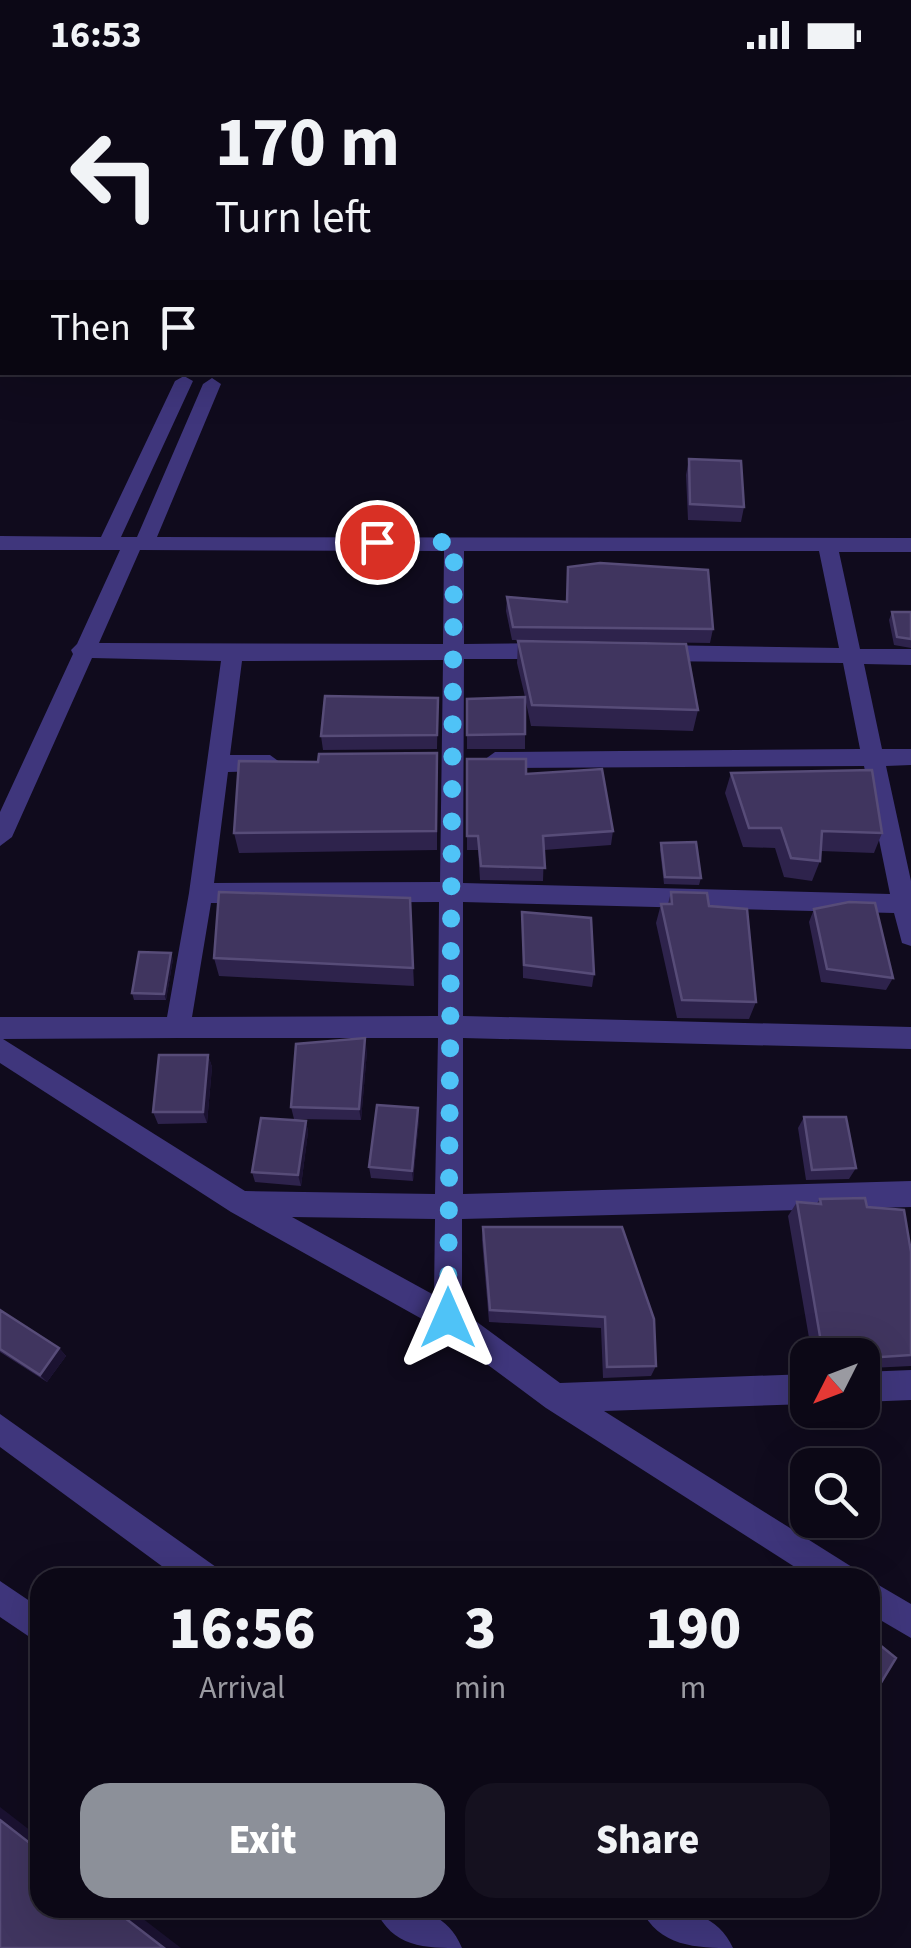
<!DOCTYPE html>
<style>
body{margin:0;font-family:"Source Sans 3",sans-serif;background:#15111f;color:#f1f3f6;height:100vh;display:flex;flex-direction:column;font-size:38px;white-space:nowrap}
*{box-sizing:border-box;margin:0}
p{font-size:32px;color:#9a9aa1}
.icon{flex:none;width:55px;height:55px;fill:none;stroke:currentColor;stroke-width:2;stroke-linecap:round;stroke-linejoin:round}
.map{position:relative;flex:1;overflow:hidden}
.sheet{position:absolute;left:30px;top:1498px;width:850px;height:350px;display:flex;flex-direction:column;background:#0c0816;border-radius:30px;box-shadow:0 10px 40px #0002,0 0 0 2px #2c2935}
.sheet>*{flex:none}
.guide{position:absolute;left:0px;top:0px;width:912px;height:305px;box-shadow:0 10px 40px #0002,0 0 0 2px #2c2935;background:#0c0816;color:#f1f3f6;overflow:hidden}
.needle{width:65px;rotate:228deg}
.controls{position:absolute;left:790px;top:1268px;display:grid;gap:20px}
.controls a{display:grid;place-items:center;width:90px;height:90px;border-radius:20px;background:#0c0816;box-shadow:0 10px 40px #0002,0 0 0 2px #2c2935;font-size:50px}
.pin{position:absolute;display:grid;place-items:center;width:85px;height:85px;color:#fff;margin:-42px;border:5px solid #fff;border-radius:50%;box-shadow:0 2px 10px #0007}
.me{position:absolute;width:110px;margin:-55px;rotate:0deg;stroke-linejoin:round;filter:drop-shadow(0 0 8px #0008)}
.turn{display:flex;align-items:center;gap:35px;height:210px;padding:0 50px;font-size:45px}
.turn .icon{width:130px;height:130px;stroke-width:2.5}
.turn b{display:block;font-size:70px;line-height:85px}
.then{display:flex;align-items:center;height:95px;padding:0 50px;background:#0003;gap:20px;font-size:38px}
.eta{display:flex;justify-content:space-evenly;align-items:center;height:170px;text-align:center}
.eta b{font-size:60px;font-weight:800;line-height:70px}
.button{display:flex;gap:20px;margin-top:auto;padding:20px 50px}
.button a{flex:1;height:115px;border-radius:30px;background:#8c9099;color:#fff;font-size:40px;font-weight:800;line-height:115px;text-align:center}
.button a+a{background:#15111f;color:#f1f3f6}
.status{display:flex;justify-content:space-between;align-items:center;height:70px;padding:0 50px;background:#0c0816;direction:ltr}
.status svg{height:28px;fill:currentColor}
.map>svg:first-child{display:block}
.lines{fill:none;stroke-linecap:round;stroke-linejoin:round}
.street{fill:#3f367c;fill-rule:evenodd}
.wall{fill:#2e234c}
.shaded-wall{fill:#1b1231}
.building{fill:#40355f;stroke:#574c78;stroke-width:2.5}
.route{stroke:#4fc3f7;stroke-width:18;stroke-dasharray:0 32.4}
</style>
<div class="status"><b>16:53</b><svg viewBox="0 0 49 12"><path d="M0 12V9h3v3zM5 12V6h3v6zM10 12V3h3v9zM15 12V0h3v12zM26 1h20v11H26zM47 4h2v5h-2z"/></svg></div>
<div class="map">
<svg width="911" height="1878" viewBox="0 0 911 1878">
<rect width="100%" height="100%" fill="#100b1d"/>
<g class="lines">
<path class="street" d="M153,0H174L175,2H155Z
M516,0H531L532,2H518Z
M910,254H911V264H910Z
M0,283H2V293H0Z
M910,293H911V303L906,302H910Z
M184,306L193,311L121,467H137L203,314L212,308L221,314L157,467L911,468V482H839L860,579H911V595L864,594L882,679H911V695L886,696L911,811V876L902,873L894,843L463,832V946L911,957V979L463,968V1124L911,1111V1137L462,1149V1241L560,1313L808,1304V1334L604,1341L852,1497L857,1508H812L546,1338L438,1258L231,1142L0,993V947H167L189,823L221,591L92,588L12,767L0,776V742L73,584L71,580L77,574L120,480H0V466L101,467L175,311ZM140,480L444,481L443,574L99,573ZM464,481H819L839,578L656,575L646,583L656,591L843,593L860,679L495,682L484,690L495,698L864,696L890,824L463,813L464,589H551L561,581L551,573L464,574ZM443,590L440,812L214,813L228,702L270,701L281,693L270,685H230L242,591ZM439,832L438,946L192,947L211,833ZM179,968H438L435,1124L245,1121L3,969ZM292,1147L435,1149L434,1225Z
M911,1300V1330L862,1332V1302Z
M0,1344L216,1497L221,1508H178L0,1377Z
M870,1510L911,1534V1568L870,1544Z
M0,1511L40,1538V1574L0,1547Z
M375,1838C411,1836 446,1839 462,1878C425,1878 392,1878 375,1838Z
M641,1838C676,1836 717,1841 733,1878C697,1878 658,1877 641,1838Z"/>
</g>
<path class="wall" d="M689,389L744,437L741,452L688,450L686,405Z
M507,527L713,559L710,573L512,570L506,541Z
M892,542H911V578L894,575L889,550Z
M518,571L698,640L693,661L531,656L525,628V679H467V629L525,627L517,593Z
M438,628L437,679L323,680L321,666Z
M437,683V780L239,783L234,763L318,692Z
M467,689L526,704L613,761L611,775L544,780L543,811L480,810L478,780H467Z
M731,703L882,763L874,783L821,781L820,791L812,811L784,807L775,778L743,777L725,723Z
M661,773L701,808L699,815L664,814L660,780Z
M671,822L709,836L756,932L749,949L677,948L656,853L661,834H668Z
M410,828L414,916L219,906L214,888Z
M814,839L893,908L886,920L821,912L809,852Z
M522,842L594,904L592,917L523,908Z
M173,889L166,930H134L132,923Z
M367,981L361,1050L294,1049L291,1037Z
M208,985L212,997L207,1053L158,1054L153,1042Z
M418,1038L419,1049L413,1111L371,1108L369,1097Z
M804,1047L856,1098L849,1109L806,1110L798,1058Z
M306,1051L308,1062L301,1116L255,1112L252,1102Z
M820,1129L867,1137L911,1182V1296L870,1298L862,1297V1285H812L788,1146L797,1132L817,1133Z
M483,1157H622L656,1296L651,1306L603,1308L601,1258L489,1252L482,1170Z
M0,1240L59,1278L66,1286L47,1312L0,1282Z"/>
<path class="shaded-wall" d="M171,883L173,889L166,930L164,924Z
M365,968L367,981L361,1050L359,1039Z
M208,985L212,997L207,1053L203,1042Z
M418,1038L419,1049L413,1111L412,1101Z
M306,1051L308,1062L301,1116L298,1105Z
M59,1278L66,1286L47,1312L40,1305Z
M0,1737L40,1768V1781L0,1750Z
M112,1838H129L181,1878H164Z"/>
<path class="building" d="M911,67V103L910,102Z
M910,163H911V212L910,211Z
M689,389L741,391L744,437L690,434Z
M600,493L708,500L713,559L513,557L507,527L567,532L568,497Z
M892,542H911V569L897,567Z
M518,571L686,574L698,640L532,635Z
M325,626L438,628L437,665L321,666Z
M525,627V664L467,665V629Z
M437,683L436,761L234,763L239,691L318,692L319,684Z
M467,689H526V704L602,699L613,761L543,766L545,798L481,796L478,766H467Z
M872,700L882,763L822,761L820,791L791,788L781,758H749L731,703Z
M696,772L701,808L665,807L661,773Z
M219,822L410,828L413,898L214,888Z
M671,822L707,823L709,836L747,839L756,932L682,930L661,834H672Z
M849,832L875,833L893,908L827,899L814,839Z
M522,842L591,848L594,904L524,895Z
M139,882L171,883L164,924L132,923Z
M365,968L359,1039L291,1037L296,974Z
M159,985H208L203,1042H153Z
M377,1035L418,1038L412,1101L369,1097Z
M804,1047H846L856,1098L812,1100Z
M261,1048L306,1051L298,1105L252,1102Z
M865,1128L867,1137L904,1140L911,1182V1285L881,1287L822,1278L797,1132L821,1134L820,1129Z
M483,1157H622L654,1249L656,1296L607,1297L605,1247L490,1240Z
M0,1240L59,1278L40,1305L0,1279Z
M870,1567L896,1588L876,1621L870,1617Z
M0,1750L40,1781V1838H112L164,1878H0Z"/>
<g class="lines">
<path class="route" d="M377,472H454L448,1248"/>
</g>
</svg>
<div class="controls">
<a><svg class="needle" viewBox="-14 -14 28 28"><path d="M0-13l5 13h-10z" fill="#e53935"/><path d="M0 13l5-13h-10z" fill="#9a9aa1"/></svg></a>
<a><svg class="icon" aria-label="search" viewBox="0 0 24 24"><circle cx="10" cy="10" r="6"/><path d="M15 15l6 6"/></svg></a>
</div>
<div class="pin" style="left:377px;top:472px;background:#d93025"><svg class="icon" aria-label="arrive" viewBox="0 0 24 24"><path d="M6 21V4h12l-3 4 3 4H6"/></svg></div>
<svg class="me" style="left:448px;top:1248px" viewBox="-20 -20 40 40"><path d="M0-17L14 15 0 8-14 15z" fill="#4fc3f7" stroke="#fff" stroke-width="4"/></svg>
<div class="guide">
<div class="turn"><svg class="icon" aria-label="left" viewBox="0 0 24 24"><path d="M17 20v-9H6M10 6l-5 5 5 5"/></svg><div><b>170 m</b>Turn left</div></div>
<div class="then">Then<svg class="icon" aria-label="arrive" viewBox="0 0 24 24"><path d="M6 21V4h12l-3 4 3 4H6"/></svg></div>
</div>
<section class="sheet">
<div class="eta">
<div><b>16:56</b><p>Arrival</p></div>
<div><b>3</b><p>min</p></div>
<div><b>190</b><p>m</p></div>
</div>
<div class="button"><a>Exit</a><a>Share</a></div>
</section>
</div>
